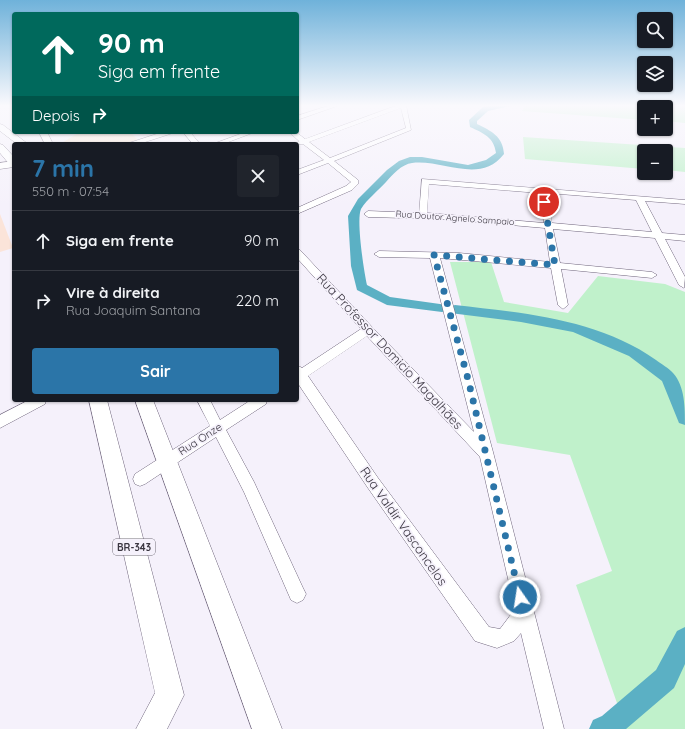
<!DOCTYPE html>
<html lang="pt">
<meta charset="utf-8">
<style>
body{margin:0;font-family:Quicksand,sans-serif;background:#20242c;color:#f1f3f6;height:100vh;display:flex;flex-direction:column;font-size:15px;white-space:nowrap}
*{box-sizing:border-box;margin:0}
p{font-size:13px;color:#9ea1a6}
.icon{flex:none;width:22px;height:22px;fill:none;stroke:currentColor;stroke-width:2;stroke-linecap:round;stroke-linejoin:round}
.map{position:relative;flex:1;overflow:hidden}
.drawer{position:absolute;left:12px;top:142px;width:287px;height:260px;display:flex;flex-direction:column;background:#171b24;border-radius:4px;box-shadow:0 1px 3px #0004}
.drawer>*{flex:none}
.guide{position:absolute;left:12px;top:12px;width:287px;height:122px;border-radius:4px;box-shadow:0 1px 3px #0004;background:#00695c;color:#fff;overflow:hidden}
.controls{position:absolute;left:637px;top:12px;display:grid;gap:8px}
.controls a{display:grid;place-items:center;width:36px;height:36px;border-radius:4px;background:#171b24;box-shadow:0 1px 3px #0004;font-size:20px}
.pin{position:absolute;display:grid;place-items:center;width:34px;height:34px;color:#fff;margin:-17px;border:2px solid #fff;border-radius:50%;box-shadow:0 1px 4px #0007}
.me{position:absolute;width:44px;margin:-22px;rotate:347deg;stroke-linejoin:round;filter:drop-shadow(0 0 3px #0008)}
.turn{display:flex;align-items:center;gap:14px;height:84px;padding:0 20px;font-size:18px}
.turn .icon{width:52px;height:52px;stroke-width:2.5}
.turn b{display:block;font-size:28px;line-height:34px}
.then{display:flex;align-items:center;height:38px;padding:0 20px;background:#0003;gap:8px;font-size:15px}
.round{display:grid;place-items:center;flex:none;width:42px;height:42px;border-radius:4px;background:#20242c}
.overview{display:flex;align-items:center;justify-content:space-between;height:68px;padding:0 20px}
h1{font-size:24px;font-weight:700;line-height:30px;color:#2b75a8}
.primary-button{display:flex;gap:8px;margin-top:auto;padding:8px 20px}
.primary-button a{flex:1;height:46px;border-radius:4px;background:#2b75a8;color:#fff;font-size:16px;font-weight:700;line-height:46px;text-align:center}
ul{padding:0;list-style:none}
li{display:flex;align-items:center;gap:12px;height:60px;padding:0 20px;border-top:1px solid #363941}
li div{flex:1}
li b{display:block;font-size:15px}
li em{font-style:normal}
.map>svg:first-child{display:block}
.commercial{fill:#f9e5d6}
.industrial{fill:#fbe4d9}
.green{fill:#c0f1cb}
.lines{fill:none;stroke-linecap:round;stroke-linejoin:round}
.river{fill:#5bb0c4;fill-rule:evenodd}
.minor-casing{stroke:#70667d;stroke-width:1}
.major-casing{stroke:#70667d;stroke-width:1}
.highway-casing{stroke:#70667d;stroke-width:1}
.minor{fill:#fff;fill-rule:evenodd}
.major{fill:#fff;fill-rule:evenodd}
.highway{fill:#fff;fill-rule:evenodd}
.route{stroke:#2b75a8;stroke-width:7;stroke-dasharray:0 12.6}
.labels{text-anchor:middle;stroke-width:3.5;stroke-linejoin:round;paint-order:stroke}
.far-street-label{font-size:9px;fill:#3b3741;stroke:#f5f1fb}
.shield{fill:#f5f1fb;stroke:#736f79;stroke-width:1}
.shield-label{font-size:10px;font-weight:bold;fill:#3b3741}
.street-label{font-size:11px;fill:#3b3741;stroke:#f5f1fb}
.near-street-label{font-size:13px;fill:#3b3741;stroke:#f5f1fb}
</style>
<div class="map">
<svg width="685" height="729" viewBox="0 0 685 729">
<rect width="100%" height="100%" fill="#f5f1fb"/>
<path class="commercial" d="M80,132H130L138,140L124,144H60Z"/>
<path class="industrial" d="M0,214L13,248L0,252Z"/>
<path class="green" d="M525,105H685V123L666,121V107H644V120L522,111Z
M523,137L685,148V172L666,170V151H644V169L525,159Z
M450,262H491L504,302L568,313L598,276L665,284L685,292V729H626L576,585L612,571L570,455L497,443Z"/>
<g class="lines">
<path class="river" d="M497,105H515L488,111L477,121V124C491,131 503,136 504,154C480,185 443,159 412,163C402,164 392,175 386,182C378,191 367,199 361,209C356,220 364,272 367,285L390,297L447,305L449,308L447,311L442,312L387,305L357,290L351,266L348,216L358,199L387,170L399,161L410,157H422L468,165L486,160L496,153C494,137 483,133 470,127L469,120L483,107Z
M455,305C524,313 598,319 656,360C661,364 669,368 673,373C685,386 685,408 685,425L679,423L662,381L629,356L573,332L521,322L450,313L448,310L450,307Z
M685,627V664L674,688L626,729H589L593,720L602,716L656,670L677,631Z"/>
<g class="minor-casing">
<path id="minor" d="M331,105H340L297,120V116Z
M398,105H406L411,130L334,161L358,180V184L352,190L297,214V208L346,186L351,182L328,163L297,175V170L324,160L303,144H296L299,141L289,132H296L305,139ZM401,108L406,128L330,158L309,142Z
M183,132H190L200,144H193Z
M246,132H255L223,144H213Z
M422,179L685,200V204L645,201L662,233L685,235V241L665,239L685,277L684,288L679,285L655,238L553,229L560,263L652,272L657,275L652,278L561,269L568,305L563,309L558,305L551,268L440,258L493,452L564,729H544L521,633L514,641L497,648L475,641L368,488L297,382V365L302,368L361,329L297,258V249L300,250L372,327L474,432L430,258L379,257L374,254L379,251L459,253L550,262L545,228L442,219L368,217L364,214L368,211L419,213ZM429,184L539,193L544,223L427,213ZM547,193L636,200L652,232L552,223ZM367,336L480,457L515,609L500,629L489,627L378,478L308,376Z
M29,400H46L45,404L0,428V415Z
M197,400H210L220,420L251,400H267L266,404L226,430L254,482L303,588L306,594L303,600L297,603L291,600L244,492L216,437L145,484L140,486L135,484L133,479L135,474L210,426Z"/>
</g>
<g class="major-casing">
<path id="major" d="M39,132H47L53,144H45Z
M163,132H176L139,144H126Z
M14,161V167L0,169V163Z"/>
</g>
<g class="highway-casing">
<path id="highway" d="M0,124L3,125L28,144H17L0,131Z
M0,144L3,145L14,157V166L10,165L0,153Z
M89,400H107L184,695L167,729H136L155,693Z
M135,400H153L282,729H252Z"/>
</g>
<use href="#minor" class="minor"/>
<use href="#major" class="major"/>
<use href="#highway" class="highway"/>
</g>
<linearGradient id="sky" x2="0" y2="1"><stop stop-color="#6fb2da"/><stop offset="0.51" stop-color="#faf9fd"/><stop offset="1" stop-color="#faf9fd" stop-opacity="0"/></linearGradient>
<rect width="685" height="207" fill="url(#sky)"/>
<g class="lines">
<path class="route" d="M520,597L468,379L434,255L555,265L544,202"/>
</g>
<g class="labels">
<g class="far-street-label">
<text transform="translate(455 218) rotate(4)" y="3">Rua Doutor Agnelo Sampaio</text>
</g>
<rect class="shield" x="113" y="539" width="42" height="16" rx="3"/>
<g class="shield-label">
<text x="134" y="551">BR-343</text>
</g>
<g class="street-label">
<text transform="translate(200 439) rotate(-33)" y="4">Rua Onze</text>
</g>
<g class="near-street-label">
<text transform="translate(390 351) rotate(47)" y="5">Rua Professor Domicio Magalhães</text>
<text transform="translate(404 526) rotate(55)" y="5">Rua Valdir Vasconcelos</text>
</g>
</g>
</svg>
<div class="controls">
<a><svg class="icon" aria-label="search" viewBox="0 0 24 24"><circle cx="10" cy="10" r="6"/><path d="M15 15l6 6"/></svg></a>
<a><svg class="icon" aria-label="layers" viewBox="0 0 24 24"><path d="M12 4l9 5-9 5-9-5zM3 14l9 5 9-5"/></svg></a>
<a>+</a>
<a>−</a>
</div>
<div class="pin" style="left:544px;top:202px;background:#d93025"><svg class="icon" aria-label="arrive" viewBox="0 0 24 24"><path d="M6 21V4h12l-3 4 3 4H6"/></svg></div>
<svg class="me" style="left:520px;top:597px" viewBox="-20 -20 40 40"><circle r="17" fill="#2b75a8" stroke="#fff" stroke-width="3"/><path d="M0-11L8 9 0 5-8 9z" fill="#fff"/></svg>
<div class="guide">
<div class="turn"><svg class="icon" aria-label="ahead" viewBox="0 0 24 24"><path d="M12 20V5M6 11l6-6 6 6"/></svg><div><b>90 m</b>Siga em frente</div></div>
<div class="then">Depois<svg class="icon" aria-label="right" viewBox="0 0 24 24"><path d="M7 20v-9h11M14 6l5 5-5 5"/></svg></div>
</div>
<section class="drawer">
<div class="overview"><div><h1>7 min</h1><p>550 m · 07:54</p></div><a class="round"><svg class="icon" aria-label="close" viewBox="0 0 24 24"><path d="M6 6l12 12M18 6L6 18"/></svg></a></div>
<ul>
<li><svg class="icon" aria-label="ahead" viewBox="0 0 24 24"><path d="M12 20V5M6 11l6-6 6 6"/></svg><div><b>Siga em frente</b></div><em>90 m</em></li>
<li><svg class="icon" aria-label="right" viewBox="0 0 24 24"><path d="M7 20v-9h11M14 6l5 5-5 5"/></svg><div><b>Vire à direita</b><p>Rua Joaquim Santana</p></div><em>220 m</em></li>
</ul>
<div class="primary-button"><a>Sair</a></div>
</section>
</div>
